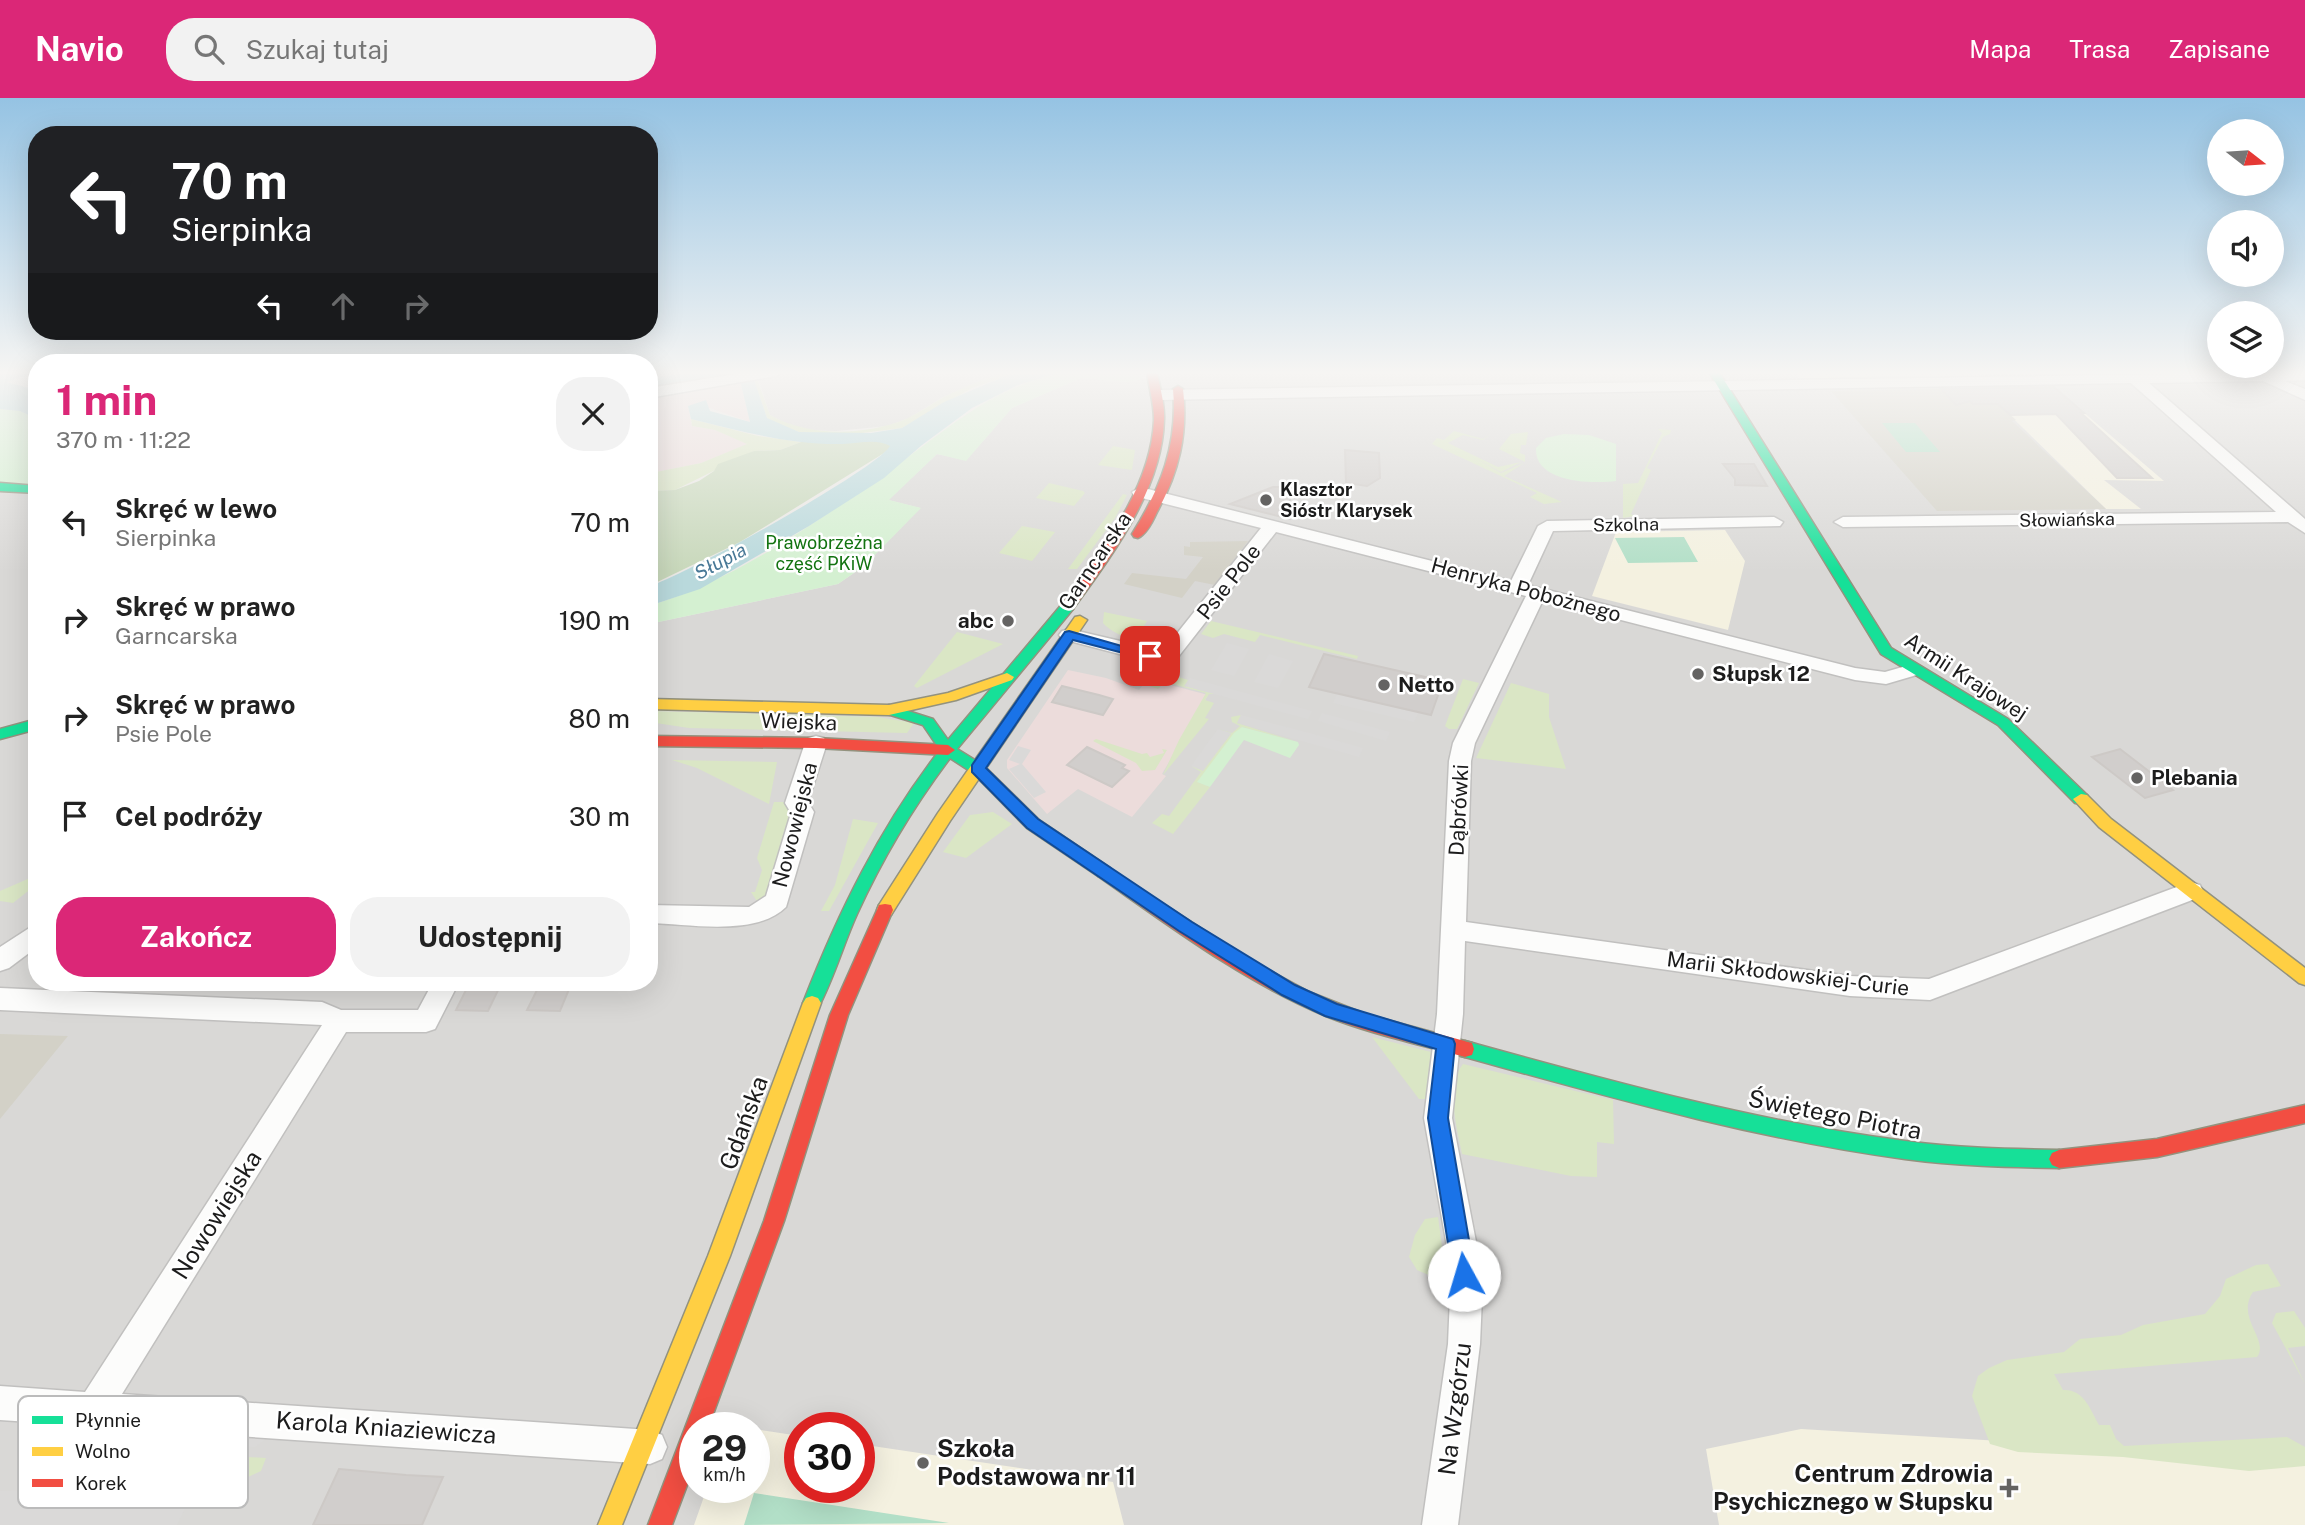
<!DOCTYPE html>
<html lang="pl">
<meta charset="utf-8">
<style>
body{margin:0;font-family:"Public Sans",sans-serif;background:#f2f2f2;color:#222;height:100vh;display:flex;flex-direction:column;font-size:26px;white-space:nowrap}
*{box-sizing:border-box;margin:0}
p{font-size:23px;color:#767676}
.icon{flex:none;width:38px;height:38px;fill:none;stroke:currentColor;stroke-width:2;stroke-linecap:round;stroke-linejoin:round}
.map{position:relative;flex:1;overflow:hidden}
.side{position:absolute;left:28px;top:256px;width:630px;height:637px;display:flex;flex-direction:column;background:#fff;border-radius:28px;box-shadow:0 7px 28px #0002}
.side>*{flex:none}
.guide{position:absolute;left:28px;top:28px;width:630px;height:214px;border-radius:28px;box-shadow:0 7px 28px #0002;background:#202124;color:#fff;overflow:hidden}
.needle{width:46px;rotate:107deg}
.controls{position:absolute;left:2207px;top:21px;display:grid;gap:14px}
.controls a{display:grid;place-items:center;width:77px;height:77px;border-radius:50%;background:#fff;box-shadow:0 7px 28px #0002;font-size:35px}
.speed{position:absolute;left:679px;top:1314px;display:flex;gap:14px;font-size:35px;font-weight:700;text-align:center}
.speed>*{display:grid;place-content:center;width:91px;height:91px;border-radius:50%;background:#fff;box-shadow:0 7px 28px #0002;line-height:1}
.speed small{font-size:18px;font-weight:400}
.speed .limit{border:10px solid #d22;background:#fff;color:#111}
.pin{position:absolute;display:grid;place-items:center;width:60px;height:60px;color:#fff;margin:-30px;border-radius:14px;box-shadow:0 4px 10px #0006}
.me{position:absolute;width:77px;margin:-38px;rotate:354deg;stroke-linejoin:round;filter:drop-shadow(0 0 5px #0008)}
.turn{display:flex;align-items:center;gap:24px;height:147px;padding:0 28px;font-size:32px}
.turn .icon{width:91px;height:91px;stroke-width:2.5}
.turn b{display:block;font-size:49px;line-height:60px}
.lanes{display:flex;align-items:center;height:66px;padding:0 28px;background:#0003;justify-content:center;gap:35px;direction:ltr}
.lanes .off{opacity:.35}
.round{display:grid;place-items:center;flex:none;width:74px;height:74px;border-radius:28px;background:#f2f2f2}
.head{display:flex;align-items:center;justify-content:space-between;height:119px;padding:0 28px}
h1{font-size:42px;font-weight:700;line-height:52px;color:#db2777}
.primary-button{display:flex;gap:14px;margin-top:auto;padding:14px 28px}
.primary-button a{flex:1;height:80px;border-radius:28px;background:#db2777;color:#fff;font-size:28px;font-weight:700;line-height:80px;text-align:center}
.primary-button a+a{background:#f2f2f2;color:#222}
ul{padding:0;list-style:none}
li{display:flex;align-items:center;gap:21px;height:98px;padding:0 28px}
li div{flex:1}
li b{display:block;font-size:26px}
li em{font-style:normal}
header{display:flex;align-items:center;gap:42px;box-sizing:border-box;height:98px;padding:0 35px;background:#db2777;color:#fff}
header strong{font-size:33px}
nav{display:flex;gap:38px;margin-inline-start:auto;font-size:24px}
.search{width:490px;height:63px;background:#f2f2f2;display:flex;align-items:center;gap:18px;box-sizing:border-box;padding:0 24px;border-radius:28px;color:#767676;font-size:26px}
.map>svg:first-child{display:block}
.residential{fill:#d9d8d6;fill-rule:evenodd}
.commercial{fill:#ecdcdb}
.education{fill:#f4f1e0}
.religious{fill:#d8d8d6}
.construction{fill:#d3d1c7}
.grass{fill:#dae6c5}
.forest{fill:#c8d8bb}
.park{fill:#d4f0d1}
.pitch{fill:#b2dfc7}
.parking{fill:#dad9d8}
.water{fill:#b9d9dc}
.building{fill:#d1cecc;stroke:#cdc9c6;stroke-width:2}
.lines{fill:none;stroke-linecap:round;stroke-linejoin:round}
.street-casing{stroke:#c1c0bf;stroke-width:3}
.fast-casing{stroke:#93927e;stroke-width:3}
.slow-casing{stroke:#93927e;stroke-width:3}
.jam-casing{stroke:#93927e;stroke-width:3}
.street{fill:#fcfcfb;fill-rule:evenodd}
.fast{fill:#16e098;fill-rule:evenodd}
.slow{fill:#ffcf43;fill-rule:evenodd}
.jam{fill:#f24e42;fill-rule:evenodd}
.route{fill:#1a73e8;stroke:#114b97;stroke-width:2}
.poi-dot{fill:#646362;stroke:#fff;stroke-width:2.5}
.labels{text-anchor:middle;stroke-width:5;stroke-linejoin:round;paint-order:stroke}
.far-poi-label{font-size:18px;font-weight:bold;fill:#1c1c1c;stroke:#fff;text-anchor:start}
.far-street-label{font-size:18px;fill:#1c1c1c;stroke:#fff}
.far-park-label{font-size:18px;fill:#137311;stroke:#fff}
.far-water-label{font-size:19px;font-style:italic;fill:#487896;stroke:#fff}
.street-label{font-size:21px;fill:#1c1c1c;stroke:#fff}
.poi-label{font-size:21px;font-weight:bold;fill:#1c1c1c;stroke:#fff;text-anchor:start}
.near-street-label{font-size:24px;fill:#1c1c1c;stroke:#fff}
.near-poi-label{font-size:24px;font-weight:bold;fill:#1c1c1c;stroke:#fff;text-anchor:start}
.key{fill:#fff;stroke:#bbb;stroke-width:2}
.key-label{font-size:19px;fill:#1c1c1c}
</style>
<header>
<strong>Navio</strong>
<div class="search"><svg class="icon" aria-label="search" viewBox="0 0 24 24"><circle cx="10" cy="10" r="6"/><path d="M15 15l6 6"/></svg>Szukaj tutaj</div>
<nav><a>Mapa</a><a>Trasa</a><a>Zapisane</a></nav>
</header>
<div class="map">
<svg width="2305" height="1427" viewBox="0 0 2305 1427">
<rect width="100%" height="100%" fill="#eae8e5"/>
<path class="residential" d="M756,274H1004L943,299L909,320L888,328L836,333L807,332L788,327L770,317Z
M1180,274H2305V1427H0V385L37,387V884H649V526L838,486L864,468L920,410L888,402L937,356L966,362L1012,310L1081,280L1127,284ZM695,1330H754V1390H695ZM800,1330H859V1390H800Z"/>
<path class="commercial" d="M739,278L750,324L698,306L688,308L692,328L715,332L748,346L701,365L652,375L649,388V291Z
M1068,572L1106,580L1139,592L1148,581L1208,597L1162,676L1166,678L1132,719L1078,691L1047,716L1007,670V662Z"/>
<path class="education" d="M1795,274H1980L1983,277L1800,280Z
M2054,289L2164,383L2104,382L2141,411H2106L1982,290Z
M1725,432L1745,463L1728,532L1592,498L1616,434Z
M754,1331L800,1338V1390H859V1346L1113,1384L1124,1427H694L707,1390H754Z
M1801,1331L2035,1345L2305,1354V1427H1719L1706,1351Z"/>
<path class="religious" d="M1363,301L1366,312L1358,313L1359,319L1393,332L1386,346L1399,356L1379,355L1380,381H1375L1369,388L1349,385L1345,353L1323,352L1294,342L1284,348L1228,330L1274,302Z"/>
<path class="construction" d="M1982,290L2016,322L2012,323L2106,411L1937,413L1831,293Z
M1248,443L1215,487L1195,483L1182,500L1124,486L1132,475L1186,481L1203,459L1184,457V448L1190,449V444Z
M0,936L68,938L0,1021Z"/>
<path class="grass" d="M1004,274H1018L972,290L902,330L846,337L799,334L776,326L767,320L754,282L757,281L770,317C809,339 864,338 906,321C919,315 931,306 944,299C963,289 983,282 1004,274Z
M691,321L758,338L801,344L780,352L754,353L675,392L649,393L651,375L701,365L747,346L715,332L692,328Z
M1658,331L1671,332L1670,336L1663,339L1647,370L1651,372L1631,416L1634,418L1623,420V386L1638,385L1662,335Z
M1454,333L1483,341L1490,336L1483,342L1463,337L1448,345L1498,369L1521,364L1501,374L1475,360L1501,375L1524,365L1504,378L1562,404L1544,406L1530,399L1537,395L1432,346L1437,340L1444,342Z
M1528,334L1526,347H1521L1520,355L1525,357V364L1499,351L1511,336Z
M1113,348L1135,352L1132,372L1098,367Z
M1049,385L1083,393L1085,395L1074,408L1036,400Z
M1123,396L1127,397L1115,420L1077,471H1068Z
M1022,428L1055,434L1032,463L999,455Z
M1104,514L1147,523L1140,534L1169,541L1173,534L1177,535L1166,545C1148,549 1115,539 1103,525Z
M1211,523L1358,558L1357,561L1260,537L1255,544L1224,536L1213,540L1201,536Z
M957,534L1003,546L917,590L914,588Z
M1163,574L1188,582L1185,588L1216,596H1209L1205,602L1214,605L1205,620L1209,621L1163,677L1179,642L1206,595L1165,584L1158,591L1146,587L1154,576Z
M1463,581L1479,585L1457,631H1449L1445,628Z
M1511,585L1549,596V619L1566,671L1476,660Z
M649,613L878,619L914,625L907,635L689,630L649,624Z
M1241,617L1237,625L1298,644L1242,629L1198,684L1210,689L1173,736L1152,725L1162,716L1169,718L1201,674L1191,668L1203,672L1231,636L1218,631L1232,635L1240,628L1232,624L1231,619Z
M1096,641L1142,656L1147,655L1150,659L1164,655L1162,651L1167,652L1155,672L1142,673L1136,665L1093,643Z
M672,662L777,664L769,706L697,670Z
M774,704H786L795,714L772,795L760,808L751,794H755L762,772L757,760Z
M993,714L1012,726L966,760L943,754L970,717Z
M853,721L878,725L829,813H821L835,787Z
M37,777V786L13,805L0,803V793Z
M1372,939L1431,954L1426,1001H1419Z
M1463,966L1613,1002L1614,1046L1597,1044V1079L1571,1078L1462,1056C1457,1030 1445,988 1463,966Z
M1438,1119L1447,1185L1417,1172L1409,1159L1415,1137L1425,1121Z
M2268,1166L2281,1188L2253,1194C2235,1220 2270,1242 2257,1259L2054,1276L2063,1292C2084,1291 2090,1311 2099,1327H2110L2116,1341L2124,1348L2287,1339L2305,1349V1368L2249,1373L2123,1359L2018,1354L1990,1346L1972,1298L1978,1278L1989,1270L2007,1262L2064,1254L2080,1241L2121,1237L2143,1227L2205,1216L2220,1198L2226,1181L2256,1167Z
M2294,1213L2305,1230V1248L2288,1250L2305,1286L2272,1225L2276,1215Z
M46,1342L64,1348L266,1360L261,1373L246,1380L218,1381L225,1364L116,1367L104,1389L78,1391L90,1368L53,1369L41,1391L18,1392Z"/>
<path class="forest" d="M882,343L891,348L889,352L740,444L649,488V393L675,392L699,383L714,373L718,366L754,353L780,352L801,344Z"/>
<path class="park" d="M1061,274H1140L1142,281L1127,284L1081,280L1012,310L966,363L937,356L889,402L921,410L864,468L838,486L649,526V508C744,479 828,416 908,359C964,318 991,293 1061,274Z
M0,311L20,313L37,321V387L0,385Z
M1564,336L1589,337L1616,346V383C1593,386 1534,385 1536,350L1546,340Z
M1242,629L1298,644L1299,647L1290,660L1244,642L1210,689L1197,684L1234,635Z"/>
<path class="pitch" d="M1882,325H1915L1940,354H1906Z
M1684,439L1698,464L1628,465L1615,440Z
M754,1395L949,1425L744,1427Z"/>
<path class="parking" d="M1227,545L1249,551L1234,578L1211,572Z
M1269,556L1293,563L1278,590L1254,584Z
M1190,580L1312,613L1308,621L1184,588Z
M1337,596L1418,615L1414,624L1333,605Z
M1322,615L1390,634L1386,643L1318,623Z
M1241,617L1313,636L1363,650L1359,659L1237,625Z
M1218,631L1231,635L1203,673L1191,668Z
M1018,648L1031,652L1022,666L1046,694L1034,700L1009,671L1020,666L1009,662Z
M147,1330L270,1338L255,1349L151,1343Z
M204,1370L177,1427H0V1393L40,1391L50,1374H87L79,1391L104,1389L113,1373Z"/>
<path class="water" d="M0,274H37L6,284L37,292V321L20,313L0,311Z
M692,274H756L752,276L767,320L799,334L871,335L902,330L944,304L1008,277L1061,274L1018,287L972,310L922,347L884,380L809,428L700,491L649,508V488C681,480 877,371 890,348C876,340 858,346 842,346C790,347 741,333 691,321L688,308L706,302L710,313L750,324L739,278L649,291V281Z"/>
<path class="building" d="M2054,289L2084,315H2081L2152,380H2117L2056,316L2010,317L1998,306H1973L1970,303L1956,307L1941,291Z
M1345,352L1379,355L1380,380L1367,388L1346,385Z
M1723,366H1754L1767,388L1735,387V381Z
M1273,389H1290V421L1230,406Z
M1324,556L1443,583L1431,617L1309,589Z
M1062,588L1099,597L1113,601L1103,617L1052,604Z
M1087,649L1125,667L1122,670L1129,673L1112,689L1067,667Z
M2120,651L2133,661L2173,692L2145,700L2092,659Z
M470,884H502L488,913L456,912Z
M541,884H572L560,913L527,912Z
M339,1371L406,1377L443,1379L422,1427H313Z"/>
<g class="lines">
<g class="street-casing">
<path id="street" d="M749,274H783L776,278L649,300V290Z
M2305,274V282L2285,283L2305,291V302L2263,283L2149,285L2305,421V435L2288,424L1843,429L1834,424L1843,419L2276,414L2131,285L1159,302L1151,297L1159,292Z
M1140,389L1511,483L1538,428L1547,423L1774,419L1783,424L1780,428L1553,433L1528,487L1855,570L1885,574L1913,566L1923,572L1920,576L1886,586L1855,582L1543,502L1475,645L1471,663L1466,824L1850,878L1929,881L2182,787L2191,784L2200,787L2203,793L2200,799L1930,902L1850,898L1465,843L1463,916L1452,1020L1478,1154L1482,1199L1480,1246L1458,1427H1422L1448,1246L1450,1199L1448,1154L1424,1020L1437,916L1449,663L1453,645L1526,498L1276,434L1175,563L1150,564L1062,541L1059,537L1062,533L1069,531L1163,553L1261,430L1134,398L1132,394Z
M816,638L824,640L827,645L808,704L814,714L786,809C756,839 689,826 649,825V807L749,809L766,798L791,715L785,705L805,645L808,640Z
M37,825V849L9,870L0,873V849Z
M433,884H459L435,931L426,934H346L122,1296L650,1332L662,1337L667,1349L662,1361L650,1366L0,1322V1288L85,1294L322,927L0,912V890L322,904L341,912H418Z"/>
</g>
<g class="fast-casing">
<path id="fast" d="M1709,274H1719L1891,550L2008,621L2087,697L2089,701L2087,705H2075L1998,627L1881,556Z
M0,385L37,388V395L0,393Z
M1068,504L1073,505V511L957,651L983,667L1039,722L1110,770L1112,774L1110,778H1098L1027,730L973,675L950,660C913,709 882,761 857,816C843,847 834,880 818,910L812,912L806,910L803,905C838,815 880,729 940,652L923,627L884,615L882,612L884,609L889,607L933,621L948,642L1063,505Z
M37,621V631L0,641V631Z
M1465,943C1610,983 1756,1024 1905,1043C1956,1050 2008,1051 2059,1052L2066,1055L2069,1061L2066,1067L2059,1070C2008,1069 1956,1068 1905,1061C1755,1041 1610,999 1465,959L1458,957L1456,951L1458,945Z"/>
</g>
<g class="slow-casing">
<path id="slow" d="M1080,518L1087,522L950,723L891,817H879L877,812L879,807L938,715L1075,519Z
M1007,575L1014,579L1012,582L956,602L889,617L649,611V601L889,607L948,595Z
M2081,696L2087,697L2111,721L2305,870V887L2299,885L2099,729L2073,701Z
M812,898L818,900L821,905L730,1158L622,1427H598L708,1158L803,905L806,900Z"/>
</g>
<g class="jam-casing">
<path id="jam" d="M1147,274H1157C1160,290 1165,306 1164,322C1162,392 1112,457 1073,511H1063L1061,508C1100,453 1151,392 1154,322C1154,306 1149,290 1147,274Z
M1178,288L1183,291C1188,336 1179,374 1157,414C1153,423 1147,436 1138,440L1134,439L1132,436C1161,390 1178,346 1173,291Z
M649,638L816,640L948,647L955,652L948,657L816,650L649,648Z
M1104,768L1250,862L1309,894L1365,916L1472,945L1474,951L1472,957L1465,959C1419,946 1371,936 1326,918C1244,884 1171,829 1098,778L1096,774L1098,770Z
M885,806L891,807L893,812L848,917L784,1123L708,1330H695V1366L672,1427H648L764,1123L830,917L877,812L879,807Z
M2305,1007V1025L2157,1059L2059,1070L2052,1067L2049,1061L2052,1055L2059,1052L2157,1041Z"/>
</g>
<use href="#street" class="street"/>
<use href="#fast" class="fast"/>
<use href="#slow" class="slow"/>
<use href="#jam" class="jam"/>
</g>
<linearGradient id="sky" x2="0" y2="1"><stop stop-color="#95c3e3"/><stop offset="0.58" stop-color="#f6f5f3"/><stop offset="1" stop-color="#f6f5f3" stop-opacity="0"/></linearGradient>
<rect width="2305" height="474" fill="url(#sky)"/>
<path class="route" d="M1069,533L1157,558L1150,562L1073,542L986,670L1038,721L1192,824L1295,887L1337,906L1453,941L1455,946L1448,1020L1475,1177L1472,1184L1464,1187L1457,1184L1453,1177L1428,1020L1436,951L1325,918L1282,897L1179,833L1027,730L972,674V667L1065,534Z"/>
<g class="poi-dot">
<circle cx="1266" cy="402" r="7"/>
<circle cx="1008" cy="523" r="7"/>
<circle cx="1698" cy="576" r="7"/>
<circle cx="1384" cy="587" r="7"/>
<circle cx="2137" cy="680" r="7"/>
<circle cx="923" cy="1365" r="7"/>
<path d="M2005.5 1379.5h7v7h7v7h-7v7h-7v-7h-7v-7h7z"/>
</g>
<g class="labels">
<g class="far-poi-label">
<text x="1280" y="398">Klasztor<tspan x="1280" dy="21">Sióstr Klarysek</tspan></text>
</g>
<g class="far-street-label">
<text transform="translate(2067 422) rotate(-1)" y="6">Słowiańska</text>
<text transform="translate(1626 427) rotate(-1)" y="6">Szkolna</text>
</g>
<g class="far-park-label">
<text x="824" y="451">Prawobrzeżna<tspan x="824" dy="21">część PKiW</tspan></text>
</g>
<g class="far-water-label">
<text transform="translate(720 463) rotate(-28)" y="7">Słupia</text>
</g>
<g class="street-label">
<text transform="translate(1095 463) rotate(-56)" y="7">Garncarska</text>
<text transform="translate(1229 484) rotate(-52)" y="7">Psie Pole</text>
<text transform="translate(1526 492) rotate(15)" y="7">Henryka Pobożnego</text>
<text transform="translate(1966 579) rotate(33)" y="7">Armii Krajowej</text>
<text transform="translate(799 624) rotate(2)" y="7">Wiejska</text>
<text transform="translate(1459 712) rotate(-87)" y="7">Dąbrówki</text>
<text transform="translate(795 727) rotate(-76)" y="7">Nowowiejska</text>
<text transform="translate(1788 876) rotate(7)" y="7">Marii Skłodowskiej-Curie</text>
</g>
<g class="poi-label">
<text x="994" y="530" text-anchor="end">abc</text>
<text x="1712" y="583">Słupsk 12</text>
<text x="1398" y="594">Netto</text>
<text x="2151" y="687">Plebania</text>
</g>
<g class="near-street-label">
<text transform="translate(1835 1017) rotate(11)" y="8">Świętego Piotra</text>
<text transform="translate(744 1025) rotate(-70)" y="8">Gdańska</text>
<text transform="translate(217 1117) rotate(-58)" y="8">Nowowiejska</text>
<text transform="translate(1455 1311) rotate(-83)" y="8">Na Wzgórzu</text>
<text transform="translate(386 1330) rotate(4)" y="8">Karola Kniaziewicza</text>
</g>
<g class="near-poi-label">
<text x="937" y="1359">Szkoła<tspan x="937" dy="28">Podstawowa nr 11</tspan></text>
<text x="1993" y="1384" text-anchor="end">Centrum Zdrowia<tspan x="1993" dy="28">Psychicznego w Słupsku</tspan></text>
</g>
</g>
<rect x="18" y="1298" width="230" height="112" rx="10" class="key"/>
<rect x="32" y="1318" width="31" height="8" fill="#16e098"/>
<rect x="32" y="1349" width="31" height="9" fill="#ffcf43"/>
<rect x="32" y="1381" width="31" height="8" fill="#f24e42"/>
<g class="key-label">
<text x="75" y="1329">Płynnie</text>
<text x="75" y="1360">Wolno</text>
<text x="75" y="1392">Korek</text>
</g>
</svg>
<div class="controls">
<a><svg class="needle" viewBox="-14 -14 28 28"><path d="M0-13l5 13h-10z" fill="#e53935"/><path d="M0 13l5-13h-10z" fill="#767676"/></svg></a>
<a><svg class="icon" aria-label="sound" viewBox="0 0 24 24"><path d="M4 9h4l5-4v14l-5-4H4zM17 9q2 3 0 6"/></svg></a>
<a><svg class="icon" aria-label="layers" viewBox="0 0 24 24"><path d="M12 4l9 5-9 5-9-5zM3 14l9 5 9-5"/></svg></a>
</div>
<div class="speed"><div>29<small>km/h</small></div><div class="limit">30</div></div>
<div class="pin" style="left:1150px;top:558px;background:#d93025"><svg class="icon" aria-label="arrive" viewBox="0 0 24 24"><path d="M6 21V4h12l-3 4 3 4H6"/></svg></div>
<svg class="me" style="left:1464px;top:1177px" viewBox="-20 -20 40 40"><circle r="19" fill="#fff"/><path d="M0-13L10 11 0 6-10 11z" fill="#1a73e8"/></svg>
<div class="guide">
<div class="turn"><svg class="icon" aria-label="left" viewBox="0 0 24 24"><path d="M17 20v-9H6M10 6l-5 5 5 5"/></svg><div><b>70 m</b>Sierpinka</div></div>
<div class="lanes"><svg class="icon" aria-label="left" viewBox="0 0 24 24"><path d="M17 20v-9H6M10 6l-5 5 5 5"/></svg><svg class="icon off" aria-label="ahead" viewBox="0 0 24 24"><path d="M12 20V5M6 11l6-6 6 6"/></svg><svg class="icon off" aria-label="right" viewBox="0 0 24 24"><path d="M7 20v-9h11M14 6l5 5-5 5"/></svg></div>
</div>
<section class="side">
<div class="head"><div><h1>1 min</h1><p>370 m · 11:22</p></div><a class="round"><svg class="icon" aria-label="close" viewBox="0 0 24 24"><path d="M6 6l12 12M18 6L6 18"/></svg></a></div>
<ul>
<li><svg class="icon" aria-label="left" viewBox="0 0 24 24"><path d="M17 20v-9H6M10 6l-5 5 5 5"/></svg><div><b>Skręć w lewo</b><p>Sierpinka</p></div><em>70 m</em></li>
<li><svg class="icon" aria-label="right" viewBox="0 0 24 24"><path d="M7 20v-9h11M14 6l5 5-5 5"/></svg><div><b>Skręć w prawo</b><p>Garncarska</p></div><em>190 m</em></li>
<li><svg class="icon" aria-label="right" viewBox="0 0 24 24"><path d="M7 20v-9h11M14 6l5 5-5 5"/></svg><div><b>Skręć w prawo</b><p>Psie Pole</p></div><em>80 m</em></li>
<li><svg class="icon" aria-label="arrive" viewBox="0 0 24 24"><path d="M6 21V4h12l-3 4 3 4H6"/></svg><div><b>Cel podróży</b></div><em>30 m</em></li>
</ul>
<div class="primary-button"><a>Zakończ</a><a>Udostępnij</a></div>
</section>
</div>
